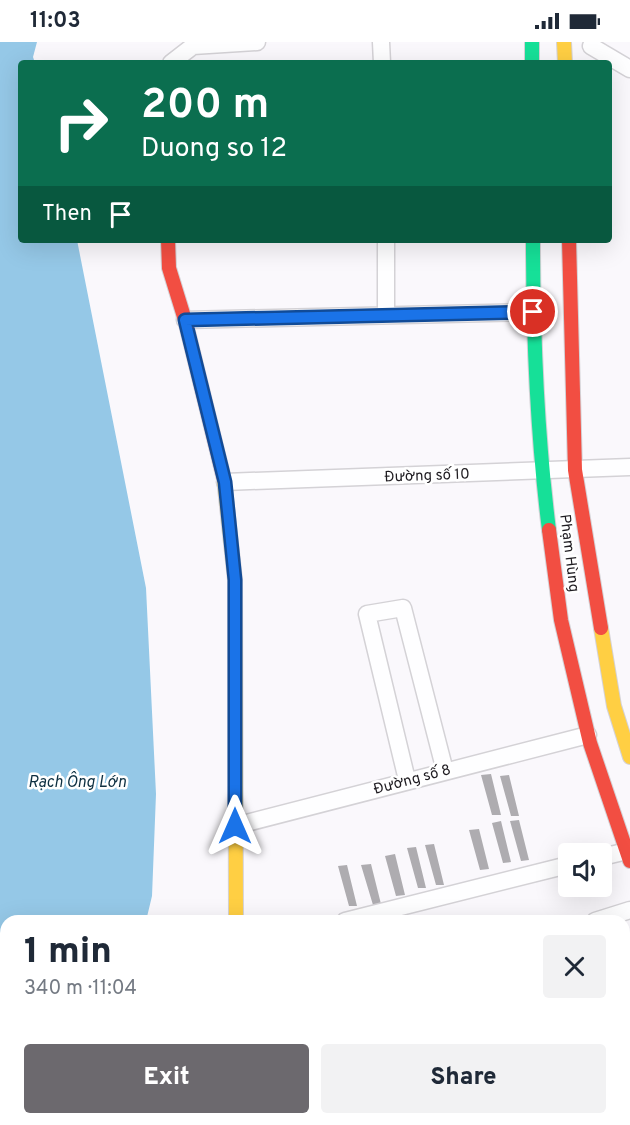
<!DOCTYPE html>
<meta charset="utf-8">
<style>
body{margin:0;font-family:Overpass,sans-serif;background:#f2f2f3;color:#1f2937;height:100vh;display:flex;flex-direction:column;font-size:22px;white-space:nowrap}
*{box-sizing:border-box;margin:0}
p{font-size:20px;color:#747a83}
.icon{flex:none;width:33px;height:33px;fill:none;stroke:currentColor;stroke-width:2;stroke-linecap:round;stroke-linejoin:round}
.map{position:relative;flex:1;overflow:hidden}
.side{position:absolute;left:0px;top:873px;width:630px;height:210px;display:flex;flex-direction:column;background:#fff;border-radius:18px 18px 0 0;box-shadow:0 6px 24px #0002}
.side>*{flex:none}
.banner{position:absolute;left:18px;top:18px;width:594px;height:183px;border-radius:6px;box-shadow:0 6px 24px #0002;background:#0b6e4f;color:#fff;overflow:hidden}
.fabs{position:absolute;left:558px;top:801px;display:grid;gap:12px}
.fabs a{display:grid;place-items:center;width:54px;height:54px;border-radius:6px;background:#fff;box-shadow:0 6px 24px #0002;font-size:30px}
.pin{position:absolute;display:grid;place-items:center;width:51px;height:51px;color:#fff;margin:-26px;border:3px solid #fff;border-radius:50%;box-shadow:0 2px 6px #0007}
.me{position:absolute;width:66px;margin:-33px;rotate:0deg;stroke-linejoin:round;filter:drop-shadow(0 0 4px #0008)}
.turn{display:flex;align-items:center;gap:21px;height:126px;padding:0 24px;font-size:27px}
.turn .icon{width:78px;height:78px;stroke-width:2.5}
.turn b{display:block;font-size:42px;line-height:51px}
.then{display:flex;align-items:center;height:57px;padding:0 24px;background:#0003;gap:12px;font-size:22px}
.round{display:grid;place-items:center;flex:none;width:63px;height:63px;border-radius:6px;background:#f2f2f3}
.overview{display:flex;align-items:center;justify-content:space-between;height:102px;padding:0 24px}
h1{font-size:36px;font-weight:800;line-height:45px}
.cta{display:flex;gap:12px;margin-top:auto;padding:12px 24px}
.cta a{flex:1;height:69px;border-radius:6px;background:#6c696e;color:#fff;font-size:24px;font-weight:800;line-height:69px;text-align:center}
.cta a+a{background:#f2f2f3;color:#1f2937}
.status{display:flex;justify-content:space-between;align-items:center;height:42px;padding:0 30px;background:#fff;direction:ltr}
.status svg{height:16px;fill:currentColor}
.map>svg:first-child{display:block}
.water{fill:#95c8e7}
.building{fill:#aeacb0}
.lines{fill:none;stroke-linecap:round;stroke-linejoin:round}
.street-casing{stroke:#d4d2d6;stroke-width:19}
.fast-casing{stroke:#d4d2d6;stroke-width:16}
.slow-casing{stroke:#d4d2d6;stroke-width:16}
.jam-casing{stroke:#d4d2d6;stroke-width:16}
.street{stroke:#fefeff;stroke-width:16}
.fast{stroke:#16e098;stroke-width:14}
.slow{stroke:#ffcf43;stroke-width:14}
.jam{stroke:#f24e42;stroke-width:14}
.route-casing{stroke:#114b97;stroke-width:15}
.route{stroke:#1a73e8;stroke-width:10}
.labels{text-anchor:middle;stroke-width:5;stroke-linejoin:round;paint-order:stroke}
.street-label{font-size:15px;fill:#1f1c21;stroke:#fff}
.water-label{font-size:16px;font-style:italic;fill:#0d2f41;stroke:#fff}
</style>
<div class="status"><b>11:03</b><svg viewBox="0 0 49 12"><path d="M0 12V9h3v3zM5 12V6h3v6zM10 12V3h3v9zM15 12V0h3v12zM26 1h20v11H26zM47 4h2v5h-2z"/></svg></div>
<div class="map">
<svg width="630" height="1083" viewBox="0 0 630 1083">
<rect width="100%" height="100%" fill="#faf8fc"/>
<path class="water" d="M0,0H37L33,15L35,21H21V198H77L146,546L156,752L152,854L146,879H6V1077H103L102,1083H0Z"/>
<path class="building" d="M491,732L501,773H492L481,733Z
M509,733L519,774H511L500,734Z
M519,778L529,818L521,819L510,779Z
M501,779L511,820L503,821L492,781Z
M479,787L489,827L480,828L469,788Z
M434,802L444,843H436L425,803Z
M416,805L426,846H418L407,806Z
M395,812L405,853L396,854L385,814Z
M371,822L381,862L373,863L361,823Z
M347,823L357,864H349L338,824Z
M628,1018L630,1027L624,1032V1022Z
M630,1031V1042L624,1046V1036Z
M630,1050V1060L624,1064V1054Z
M630,1063V1073L624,1077V1067Z"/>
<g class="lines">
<g class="street-casing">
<path id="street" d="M381,0L382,21
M591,4L630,27
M171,21L193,4L257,0
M386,198V273
M185,278L533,270
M225,440L630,425
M407,738L367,572L403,566L445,729
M235,784L588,693
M602,815L627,809
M345,879L568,823
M595,879L630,868
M588,1077L592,1083
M196,1083L198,1077
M344,1083L347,1077
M532,1083L534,1077"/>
</g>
<g class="fast-casing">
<path id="fast" d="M532,0V21
M533,198C533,295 537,392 549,488"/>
</g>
<g class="slow-casing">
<path id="slow" d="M564,0L565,21
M224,437L235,538L236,879
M601,586L614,664L630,715"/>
</g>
<g class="jam-casing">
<path id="jam" d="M168,198L169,226L185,278L224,437
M569,198L575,428L601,586
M549,488L561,578L590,701L630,819"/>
</g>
<use href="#street" class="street"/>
<use href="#fast" class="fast"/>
<use href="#slow" class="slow"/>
<use href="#jam" class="jam"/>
</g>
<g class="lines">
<g class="route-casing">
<path id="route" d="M235,784V538L225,440L185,278L533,270"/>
</g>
<use href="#route" class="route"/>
</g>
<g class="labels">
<g class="street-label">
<text transform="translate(427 433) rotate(-2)" y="5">Đường số 10</text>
<text transform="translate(570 511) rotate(83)" y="5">Phạm Hùng</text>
<text transform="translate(412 737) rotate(-15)" y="5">Đường số 8</text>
</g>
<g class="water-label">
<text x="77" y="745">Rạch Ông Lớn</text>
</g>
</g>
</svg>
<div class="fabs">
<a><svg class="icon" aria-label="sound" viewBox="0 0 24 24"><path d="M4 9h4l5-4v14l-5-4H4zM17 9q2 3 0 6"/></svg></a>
</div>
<div class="pin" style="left:533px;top:270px;background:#d93025"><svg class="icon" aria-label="arrive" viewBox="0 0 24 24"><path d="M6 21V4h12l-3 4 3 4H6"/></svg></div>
<svg class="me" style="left:235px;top:784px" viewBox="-20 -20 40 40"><path d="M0-17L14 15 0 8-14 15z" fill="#1a73e8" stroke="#fff" stroke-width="4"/></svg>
<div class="banner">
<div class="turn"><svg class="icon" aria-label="right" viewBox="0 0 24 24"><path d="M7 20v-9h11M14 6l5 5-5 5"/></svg><div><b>200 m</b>Duong so 12</div></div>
<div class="then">Then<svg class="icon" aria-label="arrive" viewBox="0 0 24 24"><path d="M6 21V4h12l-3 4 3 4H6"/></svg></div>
</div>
<section class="side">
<div class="overview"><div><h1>1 min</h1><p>340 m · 11:04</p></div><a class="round"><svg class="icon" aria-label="close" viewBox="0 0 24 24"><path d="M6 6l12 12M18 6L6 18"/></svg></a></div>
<div class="cta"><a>Exit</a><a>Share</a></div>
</section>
</div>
